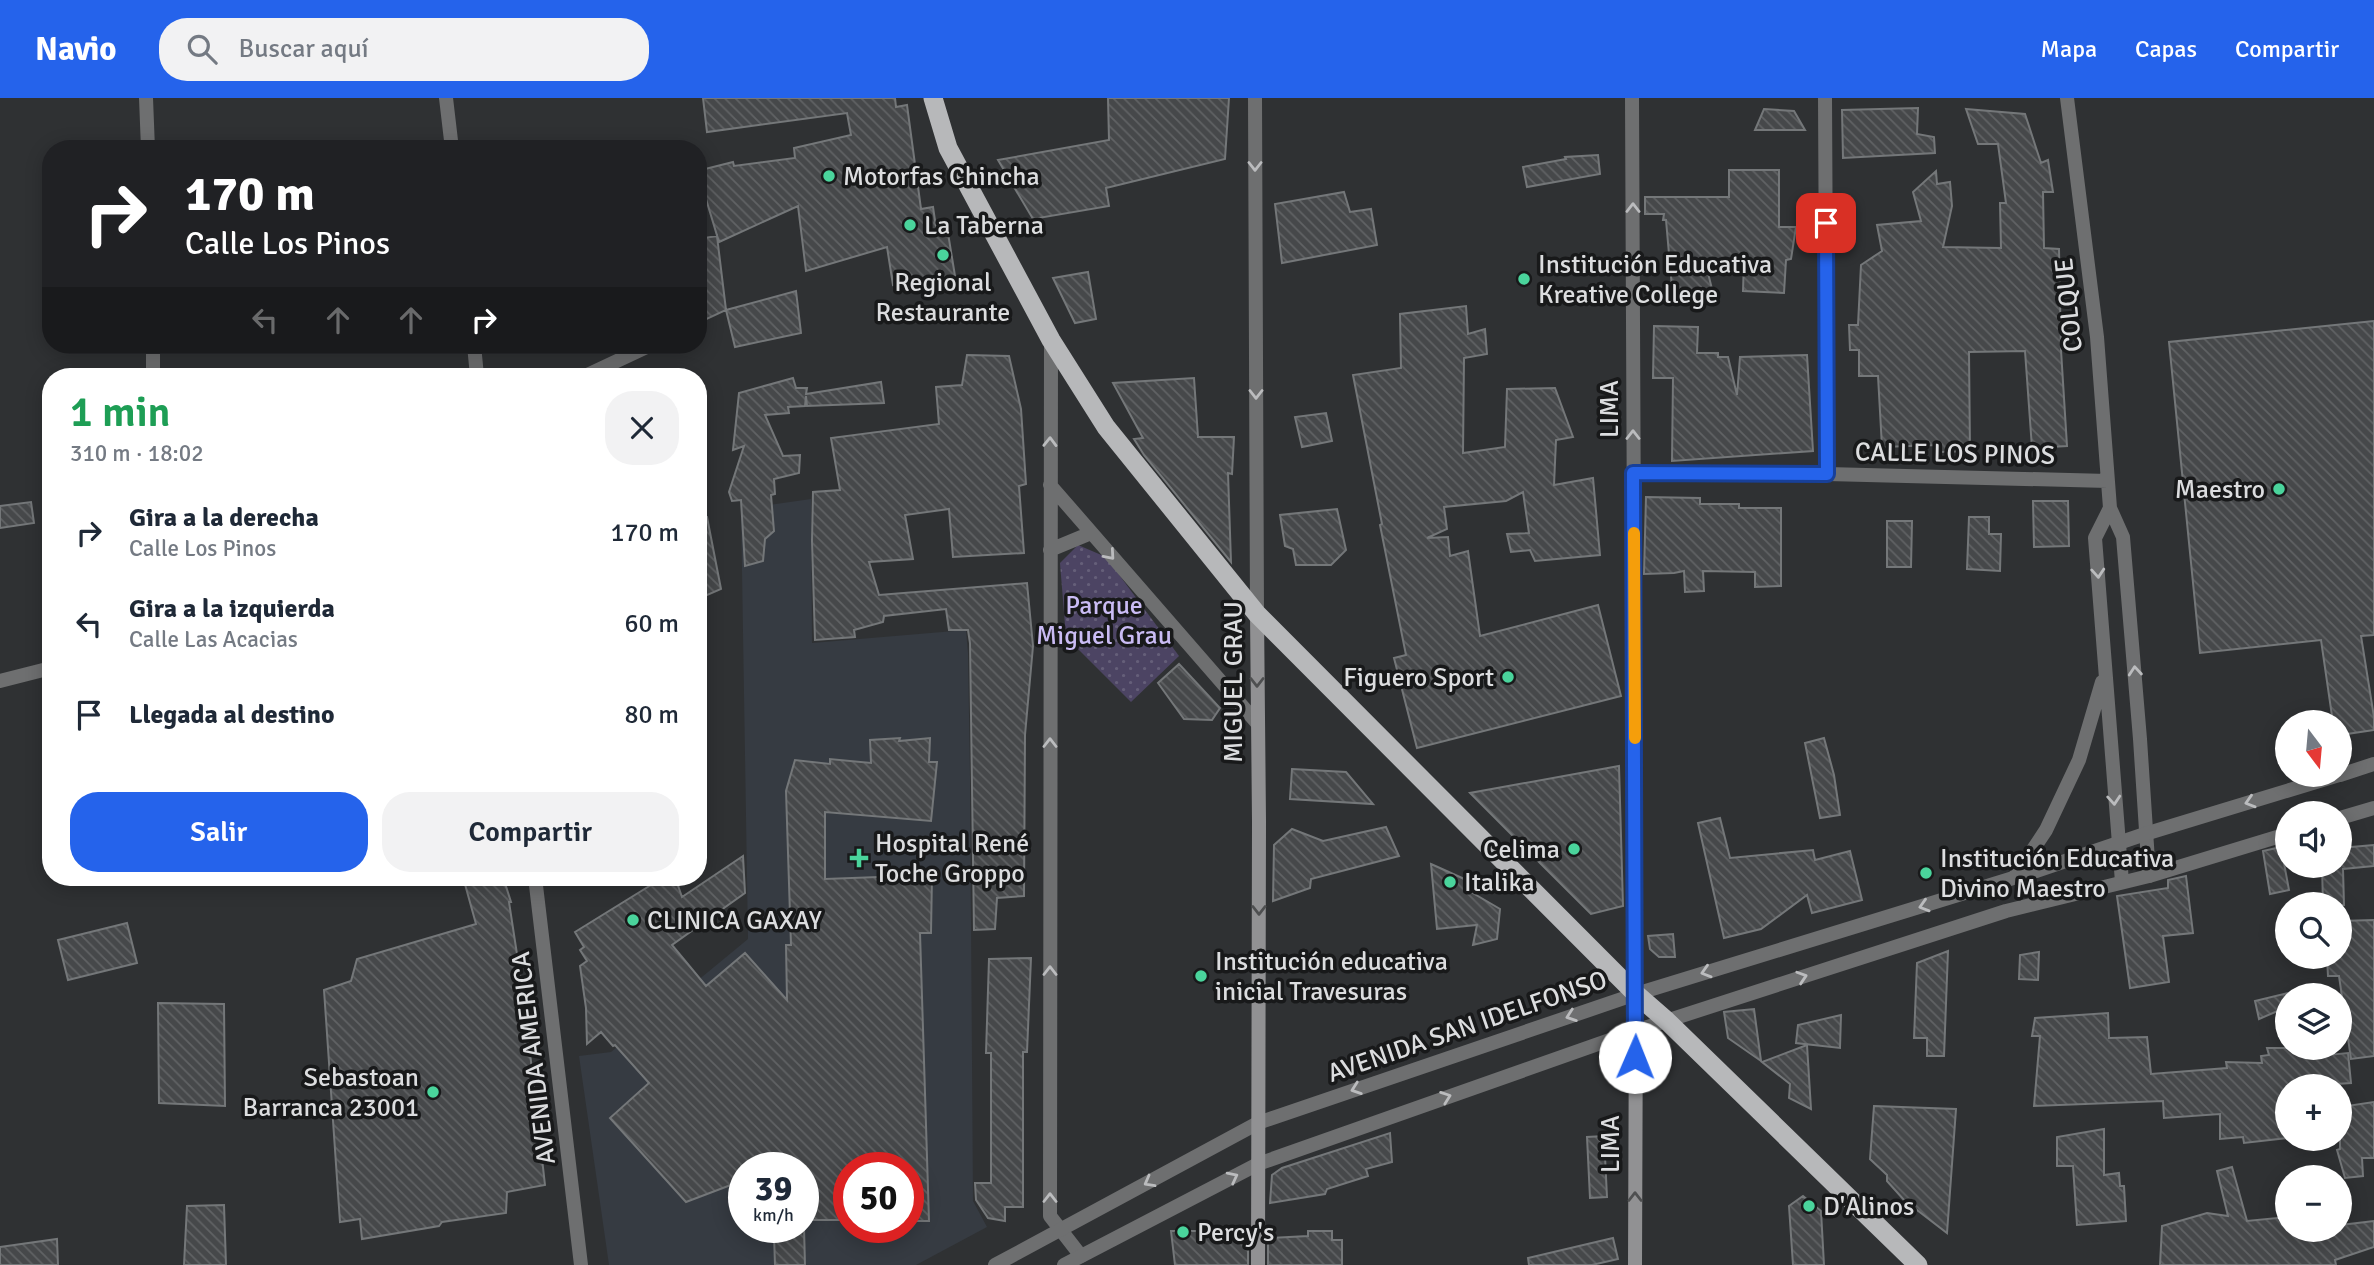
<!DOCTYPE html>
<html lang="es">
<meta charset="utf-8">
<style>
body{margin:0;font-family:Signika,sans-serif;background:#f2f2f3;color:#1f2937;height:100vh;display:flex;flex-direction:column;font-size:26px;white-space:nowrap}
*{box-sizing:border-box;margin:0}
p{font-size:23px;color:#747a83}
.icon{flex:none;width:38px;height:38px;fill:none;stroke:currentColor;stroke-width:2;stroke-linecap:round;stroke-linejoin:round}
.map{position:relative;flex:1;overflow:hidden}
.sheet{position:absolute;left:42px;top:270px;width:665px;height:518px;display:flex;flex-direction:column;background:#fff;border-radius:28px;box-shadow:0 4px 18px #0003}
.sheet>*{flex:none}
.top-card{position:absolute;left:42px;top:42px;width:665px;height:214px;border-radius:28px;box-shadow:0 4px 18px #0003;background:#202124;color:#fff;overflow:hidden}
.needle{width:46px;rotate:164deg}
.controls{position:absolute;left:2275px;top:612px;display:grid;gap:14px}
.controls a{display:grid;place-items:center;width:77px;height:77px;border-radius:50%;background:#fff;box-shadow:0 4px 18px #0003;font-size:35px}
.speed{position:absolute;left:728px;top:1054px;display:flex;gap:14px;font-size:35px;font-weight:700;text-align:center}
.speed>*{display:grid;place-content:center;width:91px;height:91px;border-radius:50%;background:#fff;box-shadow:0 4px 18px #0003;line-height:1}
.speed small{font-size:18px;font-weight:400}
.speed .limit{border:10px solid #d22;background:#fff;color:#111}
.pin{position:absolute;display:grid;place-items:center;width:60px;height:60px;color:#fff;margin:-30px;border-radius:14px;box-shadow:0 4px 10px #0006}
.me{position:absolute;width:77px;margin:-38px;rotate:1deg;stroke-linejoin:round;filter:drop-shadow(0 0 5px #0008)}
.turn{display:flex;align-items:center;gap:24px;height:147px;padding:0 28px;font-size:32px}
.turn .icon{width:91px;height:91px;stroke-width:2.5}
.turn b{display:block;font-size:49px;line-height:60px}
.lanes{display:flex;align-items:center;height:66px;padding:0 28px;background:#0003;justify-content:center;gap:35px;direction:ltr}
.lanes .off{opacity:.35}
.round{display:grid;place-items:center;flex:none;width:74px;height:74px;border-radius:28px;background:#f2f2f3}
.summary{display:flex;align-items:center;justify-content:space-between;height:119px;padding:0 28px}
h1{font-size:42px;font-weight:600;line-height:52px;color:#1e9e55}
.primary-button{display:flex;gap:14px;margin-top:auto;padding:14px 28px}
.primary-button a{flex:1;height:80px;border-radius:28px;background:#2563eb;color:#fff;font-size:28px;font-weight:600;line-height:80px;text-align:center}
.primary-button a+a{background:#f2f2f3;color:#1f2937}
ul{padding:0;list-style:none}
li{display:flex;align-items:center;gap:21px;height:91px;padding:0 28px}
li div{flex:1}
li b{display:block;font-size:26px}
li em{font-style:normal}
header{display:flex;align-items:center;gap:42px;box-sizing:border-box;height:98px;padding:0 35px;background:#2563eb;color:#fff}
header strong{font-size:33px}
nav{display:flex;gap:38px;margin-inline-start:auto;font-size:24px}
.search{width:490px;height:63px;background:#f2f2f3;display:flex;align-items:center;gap:18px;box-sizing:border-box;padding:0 24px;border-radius:28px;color:#747a83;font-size:26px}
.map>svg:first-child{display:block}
.built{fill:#363b42;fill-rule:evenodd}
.grass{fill:url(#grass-dots)}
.building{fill:url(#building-back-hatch);stroke:#747779;stroke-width:2}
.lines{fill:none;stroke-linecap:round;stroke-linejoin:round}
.minor{stroke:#6e6f70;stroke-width:14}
.tertiary{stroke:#6e6f70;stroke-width:14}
.secondary{stroke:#919193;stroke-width:14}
.trunk{stroke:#b7b8ba;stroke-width:19}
.oneway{stroke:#bbbcbe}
.oneway2{stroke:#4e4f50}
.route-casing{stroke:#184099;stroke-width:18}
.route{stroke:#2563eb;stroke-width:12}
.slow{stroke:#f59e0b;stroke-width:12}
.poi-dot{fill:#4ad49c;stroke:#18191a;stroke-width:2.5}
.labels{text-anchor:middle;stroke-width:7;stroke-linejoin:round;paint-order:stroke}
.poi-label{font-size:26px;fill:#dcdddf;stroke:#18191a;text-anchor:start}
.street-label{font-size:26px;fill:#dcdddf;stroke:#18191a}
.park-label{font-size:26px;fill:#cabcf4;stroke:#18191a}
</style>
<header>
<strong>Navio</strong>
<div class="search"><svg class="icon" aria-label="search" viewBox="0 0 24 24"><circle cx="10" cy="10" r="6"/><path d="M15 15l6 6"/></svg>Buscar aquí</div>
<nav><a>Mapa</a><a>Capas</a><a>Compartir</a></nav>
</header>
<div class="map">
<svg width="2374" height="1167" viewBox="0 0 2374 1167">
<defs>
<pattern id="grass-dots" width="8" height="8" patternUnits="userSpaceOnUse" patternTransform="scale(1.75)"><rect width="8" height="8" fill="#4c4463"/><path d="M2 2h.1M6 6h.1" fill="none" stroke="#655f79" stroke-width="1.8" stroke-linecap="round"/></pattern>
<pattern id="building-back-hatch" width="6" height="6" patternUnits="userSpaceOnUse" patternTransform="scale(1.75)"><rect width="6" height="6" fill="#46484a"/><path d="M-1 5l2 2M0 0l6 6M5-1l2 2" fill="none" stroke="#606264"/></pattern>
</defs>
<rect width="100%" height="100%" fill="#2f3133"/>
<path class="built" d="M811,401L812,545L966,532L968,555L970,678L973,1103L987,1129L916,1167H609L579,958L611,954L748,841L741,411ZM744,1069H803V1129H744ZM849,1069H908V1129H849Z"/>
<path class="grass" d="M1078,447L1106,459L1179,558L1131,604L1066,539L1060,465Z"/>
<path class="building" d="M703,0H895L896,9L907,7L921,111L933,109L937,136L948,135L955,178L893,187L887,149L806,173L798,108L719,144L706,101L698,102V84H706L705,71L733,64L734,68L795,60L794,50L851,37L847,15L707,34Z
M1108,0H1229L1225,61L1106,90L1109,108L1033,121L998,62L1109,42Z
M1918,10L1917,36L1934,39L1935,55L1843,60L1842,12Z
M1764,11L1794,13L1805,32H1755Z
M1966,11L2025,16L2041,65L2048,62L2053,94H2043L2044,150L2059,151L2061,252L2067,348L2032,350L2025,253L1969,254L1970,353L1939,354V347L1882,349L1878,278H1859V252H1850L1849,227H1858L1861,167L1882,153L1877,127L1921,123L1913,94L1936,73L1937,86L1950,84L1952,108L1943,149L2001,150L2000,105H2006L1998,46H1978Z
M1598,57L1600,76L1527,89L1523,69L1566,61L1565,59Z
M1729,72H1779V129H1796L1791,161L1786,162L1784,195L1743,193L1744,162L1705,163L1713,195L1672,190L1666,122H1663L1664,116H1645V99H1729Z
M1344,94L1350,114L1371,111L1377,147L1282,165L1275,106Z
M717,138L726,212L698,225V141Z
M1088,174L1096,221L1075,225L1053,180Z
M796,193L801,235L735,249L726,212Z
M1466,208L1468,236L1485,231L1487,256L1464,260L1463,355L1505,349L1507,291L1555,290L1573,339L1556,342L1554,387L1593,380L1600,457L1535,463L1530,452L1511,454L1507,436L1529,435L1523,394L1506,403L1444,409L1447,431L1427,440L1448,439L1450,458L1468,453L1480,538L1598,507L1621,598L1417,650L1394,560L1406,557L1380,427L1382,426L1353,277L1401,270L1400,216Z
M2374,223V537L2361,538L2374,619V632L2340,637V625H2333L2321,542L2200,555L2169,244Z
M1654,228L1698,229L1697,255H1718V259H1728L1737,297L1740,259L1807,257L1813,353L1672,363L1673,280H1653Z
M967,257L1009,258L1021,311L1026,386L1019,388L1024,455L953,459L949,411L905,417L913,461L869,464L879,497L1027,485L1033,548L1025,637L1024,798L997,800L995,831L974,832L970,545L968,532H949L946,511L884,518L883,524L854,532L855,539L815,542L812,443L813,394L840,392L831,340L939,326L936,289L962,287Z
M793,280L796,290H807L806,296L881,284L884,305L807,308L806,298L805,308L788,309L789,315L765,317L783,358L800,357L799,375L774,381L775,396L771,397L774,433L765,441L763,463L745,468L741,402L732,403L729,394L744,348L733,352L739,295Z
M1194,280L1198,339H1234L1232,376L1228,375L1231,464L1144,357L1134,341L1143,340L1113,285Z
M1326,315L1332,343L1302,349L1295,319Z
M1646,399L1700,400V406H1739V410H1781V488L1755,489V474L1703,473L1704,493L1685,494L1684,473L1674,475L1644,476Z
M2033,403H2068L2069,448L2034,449Z
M31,404L34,425L0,430V408Z
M1337,411L1346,452L1331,467H1296L1293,451L1285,448L1280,417Z
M707,419L721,491L698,501V420Z
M1969,419H1989V436H2001L2000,473L1967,471Z
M1887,423H1912L1911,469H1887Z
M1179,566L1220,610L1212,622L1184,621L1158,585Z
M900,640L899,643L930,640L929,664H937L931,723L825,714V781L932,777L931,835H920L929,1123H908V1069H849V1122H803V1069H744V1082L686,1104L610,1020L649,985L615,947L613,948L601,934L587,946L586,910L580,868L587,863L580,852L584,849L575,834L664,779H675L682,799L743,758L745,795L672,847L706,888L745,855L787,902L786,847H791L786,693L795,662L830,666V661L871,665L870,642Z
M1824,640L1834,677L1840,717L1820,720L1805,645Z
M1619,668L1623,808L1591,816L1470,695Z
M1292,671L1346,674L1373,706L1290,701Z
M1720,720L1730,760L1813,752L1815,762L1850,753L1862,802L1812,815L1807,797L1761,831L1724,840L1698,725Z
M1386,729L1399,758L1311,781L1310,790L1273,803L1274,747L1292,731L1323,743Z
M2374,747V768L2343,771L2344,807H2323L2322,768H2340V750Z
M2281,749L2289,792L2270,796L2263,753Z
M1431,766L1471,784V794L1500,811L1497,841L1473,847L1477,827L1437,831Z
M2186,778L2193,835L2163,838L2169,884L2130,890L2117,798L2168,790V782Z
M463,779H503L511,804H509L524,902L545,1087L507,1094L506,1115L442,1124L439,1128L362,1141L360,1121L340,1124L324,892L351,883L357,861L476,826Z
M2374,822V958L2351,961L2339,878H2328L2327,859H2340V823Z
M127,825L137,865L68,882L58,842Z
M1673,836L1675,859H1659L1650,851L1648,838Z
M1948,853L1944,958H1927V940H1914L1917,865Z
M2039,854L2038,882L2019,881L2020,857Z
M1031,860L1027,954H1023V1109H1005V1123L988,1120L976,1102L975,1085H991V955H986L989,861Z
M2304,891L2306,898H2287V909L2259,921L2255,903Z
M158,905L224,906L225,1008L159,1005Z
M1754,911L1761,963L1728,940L1724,914Z
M2108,915L2109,940L2147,939L2151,976L2227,970L2226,964L2262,965L2261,958L2269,957L2267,950H2308V959L2348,955L2351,985L2287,989V1040L2244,1045L2243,1039L2220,1041V1016L2164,1020L2163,1003L2034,1008L2040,938H2032L2035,920Z
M1841,917L1840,950L1796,945L1798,927Z
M1807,947L1811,1011L1789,1000L1790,986L1762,964Z
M2374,1004V1060H2362L2363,1078L2345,1080L2337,1052L2340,1051V1009Z
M1874,1008L1956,1011L1947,1135L1904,1102L1887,1083V1077L1870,1061Z
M2104,1031V1077L2119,1075L2120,1088H2124L2126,1123L2077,1127L2073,1068H2057V1039Z
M1390,1035L1392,1064L1366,1071L1368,1078L1327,1091L1325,1096L1270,1105L1272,1077L1282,1070Z
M1604,1038L1607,1099L1590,1100L1587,1039Z
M2232,1069L2247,1123L2287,1119V1132H2340L2341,1127L2374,1123V1149L2335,1162L2336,1167H2160L2162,1128L2207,1115L2228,1118L2217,1073Z
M1803,1098L1821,1113L1824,1167H1793L1789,1108Z
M224,1107L226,1167H184L187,1108Z
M781,1129H804L805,1167H775L774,1137H781Z
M1171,1133H1246L1247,1141H1248V1167H1175Z
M1308,1133H1332V1142H1342V1167H1268V1140L1308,1138Z
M1613,1140L1618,1161L1592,1167H1529L1528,1160Z
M57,1141L58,1167H0V1149Z"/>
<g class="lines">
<path class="minor" d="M146,0L148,51
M1255,0L1257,516
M1632,0L1636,896
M1825,0L1827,376
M2067,0L2097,239L2110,410L2123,439L2140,641L2149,778
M1051,242L1050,1118L1081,1158
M153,247V278
M585,278L651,247
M1633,375L1827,376L2108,383
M1050,387L1257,625
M2110,410L2095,440L2122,784
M1050,452L1091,435
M0,583L51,570
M2014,780L2046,732L2079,662L2102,584"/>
<path class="tertiary" d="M446,0L452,51
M474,247L477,278
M2340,677L2374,666
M2340,720L2374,710
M535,779L581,1167
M995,1167L1258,1025L1636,896L2036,773L2145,736L2339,677
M1064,1167L1258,1066L1635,933L2006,813L2149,778L2287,736"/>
<path class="secondary" d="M1257,516L1259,723L1258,1167
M1635,1167L1636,896"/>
<path class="trunk" d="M933,0L948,50L1051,242L1106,329L1257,516L1636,896L1667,923L1918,1167"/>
</g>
<defs><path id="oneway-chevron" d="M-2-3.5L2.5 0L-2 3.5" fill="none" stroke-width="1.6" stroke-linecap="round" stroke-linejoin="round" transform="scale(1.75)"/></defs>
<g class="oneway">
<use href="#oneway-chevron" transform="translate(1255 68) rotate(90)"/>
<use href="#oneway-chevron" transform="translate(1633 110) rotate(-90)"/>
<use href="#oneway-chevron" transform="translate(1256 296) rotate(90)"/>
<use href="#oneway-chevron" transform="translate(1633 337) rotate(-90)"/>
<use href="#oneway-chevron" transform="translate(1050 344) rotate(-89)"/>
<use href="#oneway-chevron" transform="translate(1110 457) rotate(49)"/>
<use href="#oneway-chevron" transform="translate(2098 475) rotate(86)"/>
<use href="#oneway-chevron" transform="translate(2135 573) rotate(-95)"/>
<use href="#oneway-chevron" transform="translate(1050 645) rotate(-90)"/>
<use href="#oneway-chevron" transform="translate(2114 702) rotate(86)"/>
<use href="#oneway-chevron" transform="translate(2250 704) rotate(163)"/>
<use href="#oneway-chevron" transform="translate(1924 808) rotate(163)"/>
<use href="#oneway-chevron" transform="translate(1050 873) rotate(-90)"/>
<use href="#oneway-chevron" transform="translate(1706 874) rotate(163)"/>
<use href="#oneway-chevron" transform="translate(1802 879) rotate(-18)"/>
<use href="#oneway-chevron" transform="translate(1571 918) rotate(161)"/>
<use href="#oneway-chevron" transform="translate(1356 991) rotate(161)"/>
<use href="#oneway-chevron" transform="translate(1446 999) rotate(-20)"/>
<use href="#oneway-chevron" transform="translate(1233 1079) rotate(-27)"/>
<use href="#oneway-chevron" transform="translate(1149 1084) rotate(151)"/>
<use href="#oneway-chevron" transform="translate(1050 1100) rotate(-90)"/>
</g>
<g class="oneway2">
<use href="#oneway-chevron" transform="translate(1257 584) rotate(90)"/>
<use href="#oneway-chevron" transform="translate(1259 812) rotate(90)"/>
<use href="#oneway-chevron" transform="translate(1635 1099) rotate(-90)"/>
</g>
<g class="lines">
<g class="route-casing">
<path id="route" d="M1635,959L1633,375L1827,376L1826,125"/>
</g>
<use href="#route" class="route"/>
<path class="slow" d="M1634,435L1635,640"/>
</g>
<g class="poi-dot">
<circle cx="829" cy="78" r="7"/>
<circle cx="910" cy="127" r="7"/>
<circle cx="943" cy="157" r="7"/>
<circle cx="1524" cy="181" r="7"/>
<circle cx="2279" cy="391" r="7"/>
<circle cx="1508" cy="579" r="7"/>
<circle cx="1574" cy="751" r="7"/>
<path d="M855.5 749.5h7v7h7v7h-7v7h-7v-7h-7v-7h7z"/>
<circle cx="1926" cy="775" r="7"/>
<circle cx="1450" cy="784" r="7"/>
<circle cx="633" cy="822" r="7"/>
<circle cx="1201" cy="878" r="7"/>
<circle cx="433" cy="994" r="7"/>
<circle cx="1809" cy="1108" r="7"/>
<circle cx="1183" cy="1134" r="7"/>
</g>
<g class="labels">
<g class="poi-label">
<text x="843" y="87">Motorfas Chincha</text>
<text x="924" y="136">La Taberna</text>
<text x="1538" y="175">Institución Educativa<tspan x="1538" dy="30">Kreative College</tspan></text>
<text x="943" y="193" text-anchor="middle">Regional<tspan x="943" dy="30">Restaurante</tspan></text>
<text x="2265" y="400" text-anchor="end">Maestro</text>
<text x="1494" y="588" text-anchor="end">Figuero Sport</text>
<text x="875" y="754">Hospital René<tspan x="875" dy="30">Toche Groppo</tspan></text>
<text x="1560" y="760" text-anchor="end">Celima</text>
<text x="1940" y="769">Institución Educativa<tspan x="1940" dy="30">Divino Maestro</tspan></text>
<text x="1464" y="793">Italika</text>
<text x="647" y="831">CLINICA GAXAY</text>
<text x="1215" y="872">Institución educativa<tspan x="1215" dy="30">inicial Travesuras</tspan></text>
<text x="419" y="988" text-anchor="end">Sebastoan<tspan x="419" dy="30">Barranca 23001</tspan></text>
<text x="1823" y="1117">D'Alinos</text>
<text x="1197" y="1143">Percy's</text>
</g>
<g class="street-label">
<text transform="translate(2068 207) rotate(-96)" y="9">COLQUE</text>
<text transform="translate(1609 311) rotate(-90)" y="9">LIMA</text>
<text transform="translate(1955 355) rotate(1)" y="9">CALLE LOS PINOS</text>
<text transform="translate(1233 584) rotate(-90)" y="9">MIGUEL GRAU</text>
<text transform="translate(1467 928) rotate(-19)" y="9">AVENIDA SAN IDELFONSO</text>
<text transform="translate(533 960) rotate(-97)" y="9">AVENIDA AMERICA</text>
<text transform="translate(1610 1046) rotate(-90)" y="9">LIMA</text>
</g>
<g class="park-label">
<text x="1104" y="516">Parque<tspan x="1104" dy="30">Miguel Grau</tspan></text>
</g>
</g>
</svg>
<div class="controls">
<a><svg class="needle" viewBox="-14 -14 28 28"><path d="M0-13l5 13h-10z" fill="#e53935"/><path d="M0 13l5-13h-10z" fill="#747a83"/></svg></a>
<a><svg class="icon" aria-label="sound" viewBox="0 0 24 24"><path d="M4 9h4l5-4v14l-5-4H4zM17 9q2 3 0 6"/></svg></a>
<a><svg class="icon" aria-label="search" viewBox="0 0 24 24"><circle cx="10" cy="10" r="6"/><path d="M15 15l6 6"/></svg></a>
<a><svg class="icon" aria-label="layers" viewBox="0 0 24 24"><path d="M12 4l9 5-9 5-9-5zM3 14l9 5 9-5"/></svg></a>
<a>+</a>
<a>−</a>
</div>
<div class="speed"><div>39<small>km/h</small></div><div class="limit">50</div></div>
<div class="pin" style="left:1826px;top:125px;background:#d93025"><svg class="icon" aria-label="arrive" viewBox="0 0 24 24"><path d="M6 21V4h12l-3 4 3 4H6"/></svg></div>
<svg class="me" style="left:1635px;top:959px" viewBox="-20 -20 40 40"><circle r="19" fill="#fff"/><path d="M0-13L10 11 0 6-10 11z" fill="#2563eb"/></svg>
<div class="top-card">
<div class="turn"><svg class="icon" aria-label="right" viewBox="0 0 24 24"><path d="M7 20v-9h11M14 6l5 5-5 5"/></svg><div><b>170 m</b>Calle Los Pinos</div></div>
<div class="lanes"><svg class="icon off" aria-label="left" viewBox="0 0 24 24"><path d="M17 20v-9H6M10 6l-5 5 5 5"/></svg><svg class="icon off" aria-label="ahead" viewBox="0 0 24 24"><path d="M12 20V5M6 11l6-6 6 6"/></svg><svg class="icon off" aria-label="ahead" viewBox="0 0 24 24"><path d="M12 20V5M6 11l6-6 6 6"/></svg><svg class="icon" aria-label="right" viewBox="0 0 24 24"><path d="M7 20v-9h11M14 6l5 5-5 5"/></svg></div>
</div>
<section class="sheet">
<div class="summary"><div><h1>1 min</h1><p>310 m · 18:02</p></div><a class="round"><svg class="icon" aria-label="close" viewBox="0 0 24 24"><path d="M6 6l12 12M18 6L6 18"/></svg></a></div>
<ul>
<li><svg class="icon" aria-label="right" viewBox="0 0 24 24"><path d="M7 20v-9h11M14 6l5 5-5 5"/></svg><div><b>Gira a la derecha</b><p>Calle Los Pinos</p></div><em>170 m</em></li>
<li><svg class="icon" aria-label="left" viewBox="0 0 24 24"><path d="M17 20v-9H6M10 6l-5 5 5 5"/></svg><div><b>Gira a la izquierda</b><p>Calle Las Acacias</p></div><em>60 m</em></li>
<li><svg class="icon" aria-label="arrive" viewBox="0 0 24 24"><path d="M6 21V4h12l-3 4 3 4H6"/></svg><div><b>Llegada al destino</b></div><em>80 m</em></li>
</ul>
<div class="primary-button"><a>Salir</a><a>Compartir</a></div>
</section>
</div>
